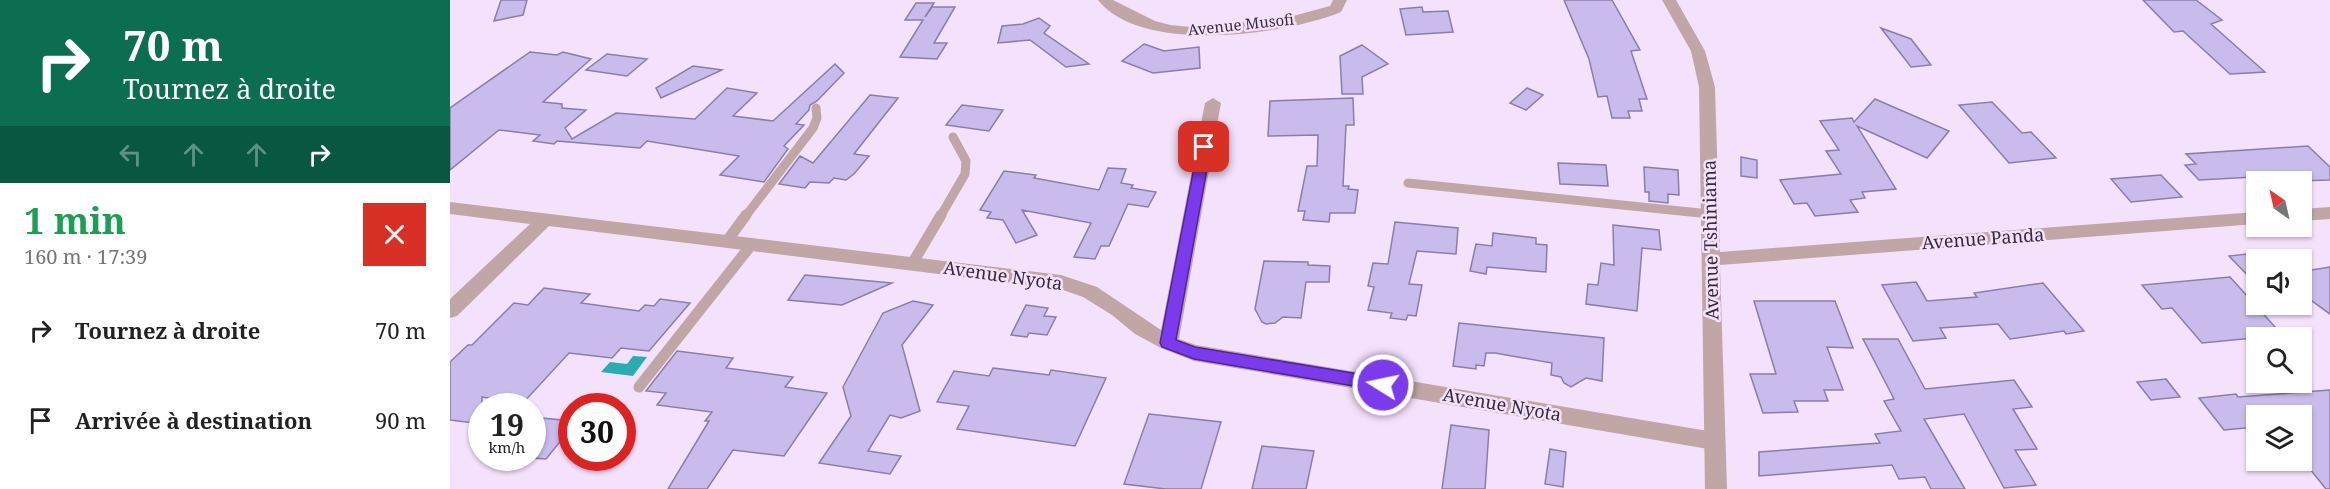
<!DOCTYPE html>
<html lang="fr">
<meta charset="utf-8">
<style>
body{margin:0;font-family:"Noto Serif",serif;background:#f2f2f2;color:#222;height:100vh;display:flex;flex-direction:column;font-size:22px;white-space:nowrap}
*{box-sizing:border-box;margin:0}
p{font-size:20px;color:#767676}
.icon{flex:none;width:33px;height:33px;fill:none;stroke:currentColor;stroke-width:2;stroke-linecap:round;stroke-linejoin:round}
.map{position:relative;flex:1;overflow:hidden}
.sheet{display:flex;flex-direction:column;background:#fff;width:450px}
.sheet>*{flex:none}
.guide{background:#0b6e4f;color:#fff;overflow:hidden}
.needle{width:39px;rotate:326deg}
.controls{position:absolute;left:1796px;top:171px;display:grid;gap:12px}
.controls a{display:grid;place-items:center;width:66px;height:66px;border-radius:0px;background:#fff;box-shadow:0 2px 4px #0004;font-size:30px}
.speed{position:absolute;left:18px;top:393px;display:flex;gap:12px;font-size:30px;font-weight:700;text-align:center}
.speed>*{display:grid;place-content:center;width:78px;height:78px;border-radius:50%;background:#fff;box-shadow:0 2px 4px #0004;line-height:1}
.speed small{font-size:15px;font-weight:400}
.speed .limit{border:9px solid #d22;background:#fff;color:#111}
.pin{position:absolute;display:grid;place-items:center;width:51px;height:51px;color:#fff;margin:-26px;border-radius:12px;box-shadow:0 3px 9px #0006}
.me{position:absolute;width:66px;margin:-33px;rotate:280deg;stroke-linejoin:round;filter:drop-shadow(0 0 4px #0008)}
.turn{display:flex;align-items:center;gap:21px;height:126px;padding:0 24px;font-size:27px}
.turn .icon{width:78px;height:78px;stroke-width:2.5}
.turn b{display:block;font-size:42px;line-height:51px}
.lanes{display:flex;align-items:center;height:57px;padding:0 24px;background:#0003;justify-content:center;gap:30px;direction:ltr}
.lanes .off{opacity:.35}
.round{display:grid;place-items:center;flex:none;width:63px;height:63px;border-radius:0px;background:#f2f2f2}
.overview{display:flex;align-items:center;justify-content:space-between;height:102px;padding:0 24px}
h1{font-size:36px;font-weight:700;line-height:45px;color:#1e9e55}
ul{padding:0;list-style:none}
li{display:flex;align-items:center;gap:18px;height:90px;padding:0 24px}
li div{flex:1}
li b{display:block;font-size:22px}
li em{font-style:normal}
main{display:flex;flex:1;min-height:0}
.map>svg:first-child{display:block}
.water{fill:#2aadb0}
.building{fill:#c9bced;stroke:#8a7dab;stroke-width:1.5}
.lines{fill:none;stroke-linecap:round;stroke-linejoin:round}
.service-far1{stroke:#c1a6a6;stroke-width:9}
.service{stroke:#c1a6a6;stroke-width:11}
.minor{fill:#c1a6a6;fill-rule:evenodd}
.tertiary{fill:#c1a6a6;fill-rule:evenodd}
.route{fill:#7c3aed;stroke:#51269a;stroke-width:1.5}
.labels{text-anchor:middle;stroke-width:5;stroke-linejoin:round;paint-order:stroke}
.far-street-label{font-size:15px;fill:#372a3b;stroke:#f4e1fc}
.street-label{font-size:18px;fill:#372a3b;stroke:#f4e1fc}
</style>
<main>
<section class="sheet">
<div class="guide">
<div class="turn"><svg class="icon" aria-label="right" viewBox="0 0 24 24"><path d="M7 20v-9h11M14 6l5 5-5 5"/></svg><div><b>70 m</b>Tournez à droite</div></div>
<div class="lanes"><svg class="icon off" aria-label="left" viewBox="0 0 24 24"><path d="M17 20v-9H6M10 6l-5 5 5 5"/></svg><svg class="icon off" aria-label="ahead" viewBox="0 0 24 24"><path d="M12 20V5M6 11l6-6 6 6"/></svg><svg class="icon off" aria-label="ahead" viewBox="0 0 24 24"><path d="M12 20V5M6 11l6-6 6 6"/></svg><svg class="icon" aria-label="right" viewBox="0 0 24 24"><path d="M7 20v-9h11M14 6l5 5-5 5"/></svg></div>
</div>
<div class="overview"><div><h1>1 min</h1><p>160 m · 17:39</p></div><a class="round" style="background:#d93025;color:#fff"><svg class="icon" aria-label="close" viewBox="0 0 24 24"><path d="M6 6l12 12M18 6L6 18"/></svg></a></div>
<ul>
<li><svg class="icon" aria-label="right" viewBox="0 0 24 24"><path d="M7 20v-9h11M14 6l5 5-5 5"/></svg><div><b>Tournez à droite</b></div><em>70 m</em></li>
<li><svg class="icon" aria-label="arrive" viewBox="0 0 24 24"><path d="M6 21V4h12l-3 4 3 4H6"/></svg><div><b>Arrivée à destination</b></div><em>90 m</em></li>
</ul>
</section>
<div class="map">
<svg width="1880" height="489" viewBox="0 0 1880 489">
<rect width="100%" height="100%" fill="#f4e1fc"/>
<path class="water" d="M183,356L197,357L183,376L151,372L160,362L177,364Z"/>
<path class="building" d="M51,0H77L73,15L44,21Z
M1114,0H1162L1190,50L1181,51L1197,99H1189L1192,111H1178L1180,118H1162L1157,96L1148,97L1139,59Z
M1693,0H1746L1772,20L1761,24L1815,72L1780,74L1733,31L1724,32Z
M466,3H484L475,17L482,7H505L484,43H497L487,59L450,57L473,20H455Z
M972,7L973,12L998,11L1003,32L956,35L950,9Z
M589,18L600,26L594,33L639,64L616,67L580,40L548,43L552,26L573,24Z
M1431,28L1461,39L1481,65L1461,67Z
M694,44L714,51L749,47L750,68L703,73L672,61Z
M912,45L938,64L912,77L913,94H892L890,56Z
M80,52L107,55L113,52L141,59L93,102L112,104V108L136,110L115,128L122,139L166,113L245,119L277,88L307,93L283,116L323,121L385,64L394,73L367,101L360,105L359,110L346,124L354,125L334,146L338,149L314,182L270,175L289,156L197,141L190,148L107,141L104,144L83,141L90,135L49,130L0,170V108Z
M157,54L197,59L177,76L136,70Z
M243,66L272,70L211,98L206,88Z
M1077,88L1093,95L1076,110L1060,103Z
M420,95L448,98L404,154L419,156L404,174L396,180L384,178L379,183L360,182L355,188L329,184L350,156L363,163Z
M903,98L904,125H896L893,186H899L898,189L908,190L905,213H880L879,222L853,220L855,211H848L857,166H867L868,135L818,136L820,101Z
M1425,99L1499,131L1477,158L1407,126L1446,189L1412,192L1415,198L1400,200L1408,212L1365,216L1357,203L1344,204L1330,180L1391,174L1376,151L1389,150L1370,121L1402,118L1404,122Z
M1542,102L1572,133L1581,132L1606,158L1559,163L1509,105Z
M512,105L553,110L539,131L496,125Z
M1858,146L1880,167V180L1809,182L1804,177L1749,180L1735,165L1746,164L1736,154Z
M1291,157L1307,160V178L1291,176Z
M1108,163L1156,165L1158,186L1110,184Z
M1194,167L1228,170L1229,195L1218,194V203L1199,201V192H1195Z
M658,168L676,169L671,183L683,185L681,188L706,192L698,207L678,204L659,246H651L645,259L624,257L641,223L572,210L587,235L566,243L553,220L537,218L541,212L530,210L554,171L586,175L584,178L649,190Z
M1711,175L1732,197L1681,202L1661,179Z
M945,222L1008,228L1006,254L967,251L959,284L972,285L966,316L958,315L956,320L940,318L942,313L918,310L924,287L918,286L923,263L938,264Z
M1163,225L1209,230L1211,250L1192,248L1187,311L1136,304L1138,284L1148,285L1151,263L1164,265Z
M1043,233L1086,238V244L1097,245L1096,272L1037,267L1036,274L1020,271L1026,244L1042,246Z
M1806,253V284L1779,256Z
M1851,260L1862,270L1880,267V314L1851,293Z
M814,261L858,262V265L880,266L879,282H856L851,318L833,317L825,323L816,324L812,322L805,309Z
M355,275L442,283L392,305L338,300Z
M1780,277L1835,338H1804L1752,343L1722,308L1712,309L1692,285Z
M1466,282L1477,301L1527,297L1524,293L1593,283L1634,331L1616,334L1614,331L1560,339L1548,324L1490,328L1496,338L1463,341L1432,285Z
M94,288L140,294L131,303L189,311L195,305L204,306L210,299L240,303L199,351L171,348L162,358L119,353L72,404L32,397V424L0,420V362L18,345H22L64,303L78,305Z
M463,301L483,305L452,345L470,411L451,418L440,415L418,451L451,456L440,474L369,463L401,416L393,387L433,313Z
M1304,301H1385L1403,348L1377,347L1393,390H1374L1378,401H1344L1348,412L1313,413L1300,374H1326Z
M576,305L598,308L594,316L606,317L597,335L579,333L577,337L561,335Z
M1009,323L1154,338L1152,381L1136,378L1121,387L1114,383L1111,377L1101,375L1102,363L1045,353H1036L1034,366L1026,365V369L1003,366Z
M1413,339H1448L1475,389L1564,380L1582,407L1563,409L1587,449L1565,450L1586,485L1554,488L1514,414L1474,419L1515,489H1481L1475,477L1449,479L1442,465L1309,476V452L1430,443L1425,434L1451,431L1434,401L1444,399Z
M227,351L283,358L276,368L343,377L335,387L377,393L334,456L283,450L257,489H218L259,421H255L262,412L207,405L216,393L196,391Z
M543,368L599,375L601,370L656,378L625,446L507,429L519,406L487,402L504,371L539,376Z
M1716,379L1730,397L1701,400L1687,382Z
M1880,390V489H1876L1851,458V416H1806V427L1774,430L1749,398L1786,394L1788,397Z
M699,414L771,422L751,489H716L674,484Z
M82,417L122,421V427L96,459L82,458Z
M1001,425L1039,430L1035,489H992Z
M812,446L864,451L856,489H802Z
M1100,449L1116,452L1113,487L1095,484Z"/>
<g class="lines">
<path class="service-far1" d="M958,183L1260,214
M295,217L363,128L367,118L366,108
M490,217L515,174L516,161L503,137"/>
<path class="service" d="M277,241L296,215
M462,264L491,215
M189,387L302,244"/>
<path class="minor" d="M648,0H663L705,21L720,25L741,27L832,19L880,6L883,0H897L891,12C835,35 691,55 648,0Z
M763,98L771,103L729,339L746,345L1264,432L1272,435L1275,441L1272,447L1264,450L744,361L711,348L685,334L662,315L633,297L610,289L99,226L7,316L0,318V299L80,224L0,214V202L611,275L647,287L711,330L755,103Z"/>
<path class="tertiary" d="M1212,0H1226L1255,51L1265,87L1270,252L1806,212V224L1270,265L1277,489H1255L1249,87L1241,51Z
M1880,207V219L1851,221V209Z"/>
</g>
<path class="route" d="M754,142L761,147L726,340L745,347L933,378L939,380L941,385L939,389L933,391L744,359L712,347L710,343L748,147Z"/>
<g class="labels">
<g class="far-street-label">
<text transform="translate(791 25) rotate(-6)" y="5">Avenue Musofi</text>
</g>
<g class="street-label">
<text transform="translate(1533 239) rotate(-4)" y="6">Avenue Panda</text>
<text transform="translate(1261 240) rotate(-91)" y="6">Avenue Tshiniama</text>
<text transform="translate(553 276) rotate(8)" y="6">Avenue Nyota</text>
<text transform="translate(1052 405) rotate(10)" y="6">Avenue Nyota</text>
</g>
</g>
</svg>
<div class="controls">
<a><svg class="needle" viewBox="-14 -14 28 28"><path d="M0-13l5 13h-10z" fill="#e53935"/><path d="M0 13l5-13h-10z" fill="#767676"/></svg></a>
<a><svg class="icon" aria-label="sound" viewBox="0 0 24 24"><path d="M4 9h4l5-4v14l-5-4H4zM17 9q2 3 0 6"/></svg></a>
<a><svg class="icon" aria-label="search" viewBox="0 0 24 24"><circle cx="10" cy="10" r="6"/><path d="M15 15l6 6"/></svg></a>
<a><svg class="icon" aria-label="layers" viewBox="0 0 24 24"><path d="M12 4l9 5-9 5-9-5zM3 14l9 5 9-5"/></svg></a>
</div>
<div class="speed"><div>19<small>km/h</small></div><div class="limit">30</div></div>
<div class="pin" style="left:754px;top:147px;background:#d93025"><svg class="icon" aria-label="arrive" viewBox="0 0 24 24"><path d="M6 21V4h12l-3 4 3 4H6"/></svg></div>
<svg class="me" style="left:933px;top:385px" viewBox="-20 -20 40 40"><circle r="17" fill="#7c3aed" stroke="#fff" stroke-width="3"/><path d="M0-11L8 9 0 5-8 9z" fill="#fff"/></svg>
</div>
</main>
